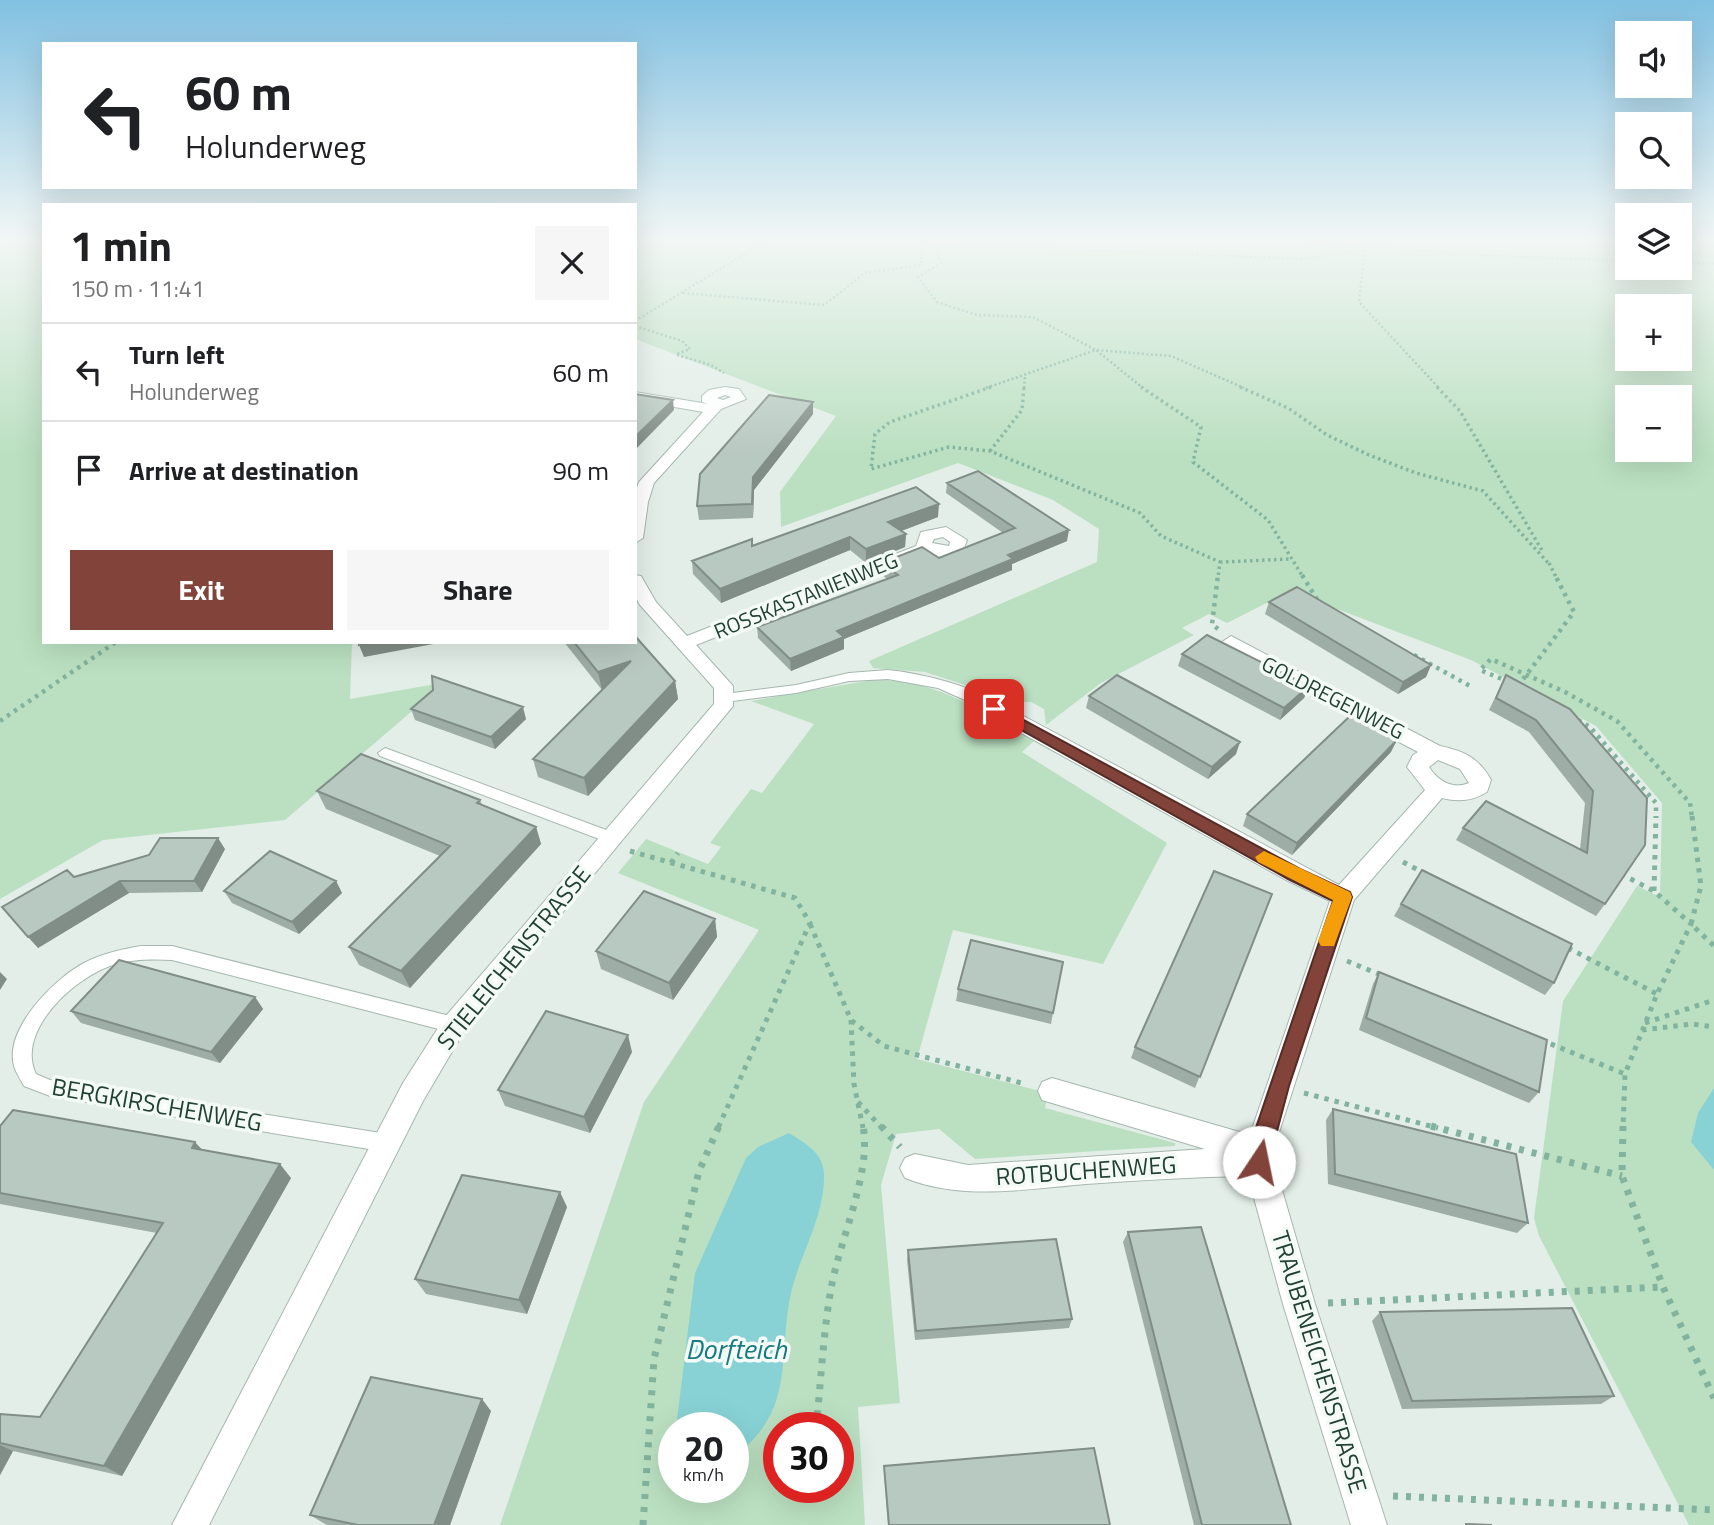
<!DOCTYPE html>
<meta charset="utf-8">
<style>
body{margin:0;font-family:"Titillium Web",sans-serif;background:#f6f6f6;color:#202124;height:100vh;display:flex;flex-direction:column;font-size:26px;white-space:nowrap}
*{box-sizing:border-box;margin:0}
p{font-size:23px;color:#757577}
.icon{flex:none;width:38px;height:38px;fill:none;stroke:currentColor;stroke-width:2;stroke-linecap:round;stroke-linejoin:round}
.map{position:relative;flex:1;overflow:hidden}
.details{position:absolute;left:42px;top:203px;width:595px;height:441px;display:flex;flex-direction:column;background:#fff;border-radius:0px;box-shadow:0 7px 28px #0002}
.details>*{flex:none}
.banner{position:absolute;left:42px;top:42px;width:595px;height:147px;border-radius:0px;box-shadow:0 7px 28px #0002;background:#fff;color:#202124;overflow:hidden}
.controls{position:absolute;left:1615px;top:21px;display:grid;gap:14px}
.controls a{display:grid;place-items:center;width:77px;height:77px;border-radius:0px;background:#fff;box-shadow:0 7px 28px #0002;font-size:35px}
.speed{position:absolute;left:658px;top:1412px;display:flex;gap:14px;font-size:35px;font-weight:700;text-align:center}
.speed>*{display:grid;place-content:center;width:91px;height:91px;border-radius:50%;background:#fff;box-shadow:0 7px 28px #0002;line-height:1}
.speed small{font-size:18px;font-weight:400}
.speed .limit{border:10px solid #d22;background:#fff;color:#111}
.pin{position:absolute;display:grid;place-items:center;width:60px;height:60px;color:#fff;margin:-30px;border-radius:14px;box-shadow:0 4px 10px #0006}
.me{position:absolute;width:77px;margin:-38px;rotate:11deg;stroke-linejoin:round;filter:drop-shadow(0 0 5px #0008)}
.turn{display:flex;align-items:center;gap:24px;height:147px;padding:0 28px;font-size:32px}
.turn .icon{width:91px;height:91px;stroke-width:2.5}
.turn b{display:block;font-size:49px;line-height:60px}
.round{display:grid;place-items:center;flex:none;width:74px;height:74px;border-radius:0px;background:#f6f6f6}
.overview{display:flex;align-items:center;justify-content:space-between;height:119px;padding:0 28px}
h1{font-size:42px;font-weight:700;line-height:52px}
.primary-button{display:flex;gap:14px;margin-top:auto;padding:14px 28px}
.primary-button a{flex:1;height:80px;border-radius:0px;background:#82433a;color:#fff;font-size:28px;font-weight:700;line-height:80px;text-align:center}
.primary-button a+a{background:#f6f6f6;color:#202124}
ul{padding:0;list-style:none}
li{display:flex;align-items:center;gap:21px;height:98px;padding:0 28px;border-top:2px solid #e0e0e0}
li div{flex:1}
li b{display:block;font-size:26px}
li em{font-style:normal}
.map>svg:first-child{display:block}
.green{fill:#bbe0c1;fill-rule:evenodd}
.water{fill:#88d2d6}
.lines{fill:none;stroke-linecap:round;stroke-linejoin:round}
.service-casing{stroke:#a5b7af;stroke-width:2}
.minor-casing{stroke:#a5b7af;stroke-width:2}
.path-far4{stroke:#82b39e;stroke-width:2.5;stroke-dasharray:2 2.5;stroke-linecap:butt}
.path-far3{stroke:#82b39e;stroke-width:3.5;stroke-dasharray:2.5 3.5;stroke-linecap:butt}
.path-far2{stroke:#82b39e;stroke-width:4.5;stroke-dasharray:3.5 5;stroke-linecap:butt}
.path-far1{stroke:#82b39e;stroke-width:5;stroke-dasharray:4.5 6;stroke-linecap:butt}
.path{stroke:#82b39e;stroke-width:7;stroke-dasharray:5 8;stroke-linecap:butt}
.service{fill:#fff;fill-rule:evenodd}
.minor{fill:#fff;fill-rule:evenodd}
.wall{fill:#9eada6}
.shaded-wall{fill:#818d87}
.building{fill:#b8c9c1;stroke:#818d87;stroke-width:2}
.route{fill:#82433a;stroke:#542c26;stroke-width:2}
.slow{fill:#f59e0b}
.labels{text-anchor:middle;stroke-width:7;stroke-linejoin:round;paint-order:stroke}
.street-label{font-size:21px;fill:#214135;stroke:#f4faf6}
.near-street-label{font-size:24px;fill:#214135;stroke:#f4faf6}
.near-water-label{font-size:28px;font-style:italic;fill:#177b81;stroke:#f4faf6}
</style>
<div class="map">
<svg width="1714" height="1525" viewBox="0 0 1714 1525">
<rect width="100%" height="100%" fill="#e3eee8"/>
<path class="green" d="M0,241H44V642H352L350,699L436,684L439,688L285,820L103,840L0,899Z
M635,241H1627L1628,268H1680V241H1714V1525H1689L1539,1236L1534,1218L1563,1001L1637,886L1660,897L1662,803L1596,726L1471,660L1290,591L1227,623L1209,614L1182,628L1194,635L1101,683L1046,725L1044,709L1031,702H997L965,685L925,672L873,668L869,661L1097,562L1099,529L1053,500L958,463L781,527L780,492L836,416L635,339ZM1628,306H1680V359H1628ZM1628,397H1680V450H1628Z
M872,680C938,678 981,712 1034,741L1022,752L1167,843L1103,964L953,930L917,1059L1048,1093L1045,1108L1175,1143V1146L975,1159L939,1129L896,1134L881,1185L900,1403L858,1407L865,1525H500L644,1102L759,930L618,873L646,839L708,864L721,847L710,843L751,789L762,793L814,724L751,701ZM674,1428H733V1488H674ZM779,1428H838V1488H779Z"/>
<path class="water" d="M1714,1088V1170L1691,1142L1698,1113Z
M789,1133C805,1143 824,1153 824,1175C825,1215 800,1255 791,1293C777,1358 797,1411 733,1457V1428H676L695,1273L746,1158L758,1147Z"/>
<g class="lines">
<g class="service-casing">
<path id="service" d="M888,670C918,673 980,686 1001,709L994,713L938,688L888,679L849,681L796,693L725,702L718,698L725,694L796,685L849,673Z
M385,748L617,834L620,838L617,842H607L380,756L378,753Z
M141,946H172L454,1017L460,1020L463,1025L460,1030L454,1033L172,960C152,959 132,959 113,965C75,977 15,1031 36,1074L50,1080L387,1134L394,1137L397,1143L394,1149L387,1152L50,1096L24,1086C21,1080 16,1073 14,1066C4,1029 54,979 84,963C101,954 122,949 141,946Z"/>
</g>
<g class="minor-casing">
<path id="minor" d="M725,387L739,389L746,399L721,409L654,483L648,502L643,538L635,543V493L639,482L703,412L635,400V392L708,404L702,402V396L709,390ZM725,395L731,397L723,400L717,398Z
M946,527L967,540L962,554L938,557L927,553L696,645L733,686V706L463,1033L423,1101L209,1525H172L403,1083L445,1017L714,704V688L640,605L635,596V575L641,576L656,602L687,636L916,546L921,532ZM943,537L950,542L949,546L932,543L934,539Z
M1231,636L1440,746C1464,751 1479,758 1491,780L1487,792C1472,801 1459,802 1442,798L1354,900L1273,1151L1274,1162L1315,1304L1387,1525H1351L1283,1304L1248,1176C1194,1177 1140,1180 1086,1184C1026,1189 963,1201 905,1178L900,1168L905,1158L915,1154L968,1165L1205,1149L1042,1100L1038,1091L1042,1082L1052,1078L1250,1135L1330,901L1286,880L987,714L984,709L994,702L1001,704L1339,885L1425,790L1407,767L1413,755L1418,752L1245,661L1222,642ZM1438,760L1460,769L1469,783C1453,790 1438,781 1429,767Z"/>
</g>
<path class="path-far4" d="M918,241L964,248L1010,247L1305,259L1366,248
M1296,241L1495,256L1628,261
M1366,241L1359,302L1439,388
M935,245L941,263L918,277L937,302L977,315L1033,317L1096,350L1171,356L1244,388
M1010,247L1022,241
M1680,263L1714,264
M683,293L824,305L865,273L921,265L923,243
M635,321L766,241
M635,326L682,341L690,349L677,354
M677,355L711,365L724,373
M986,388L1096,350L1143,388
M1024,388L1025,376"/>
<path class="path-far3" d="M991,387L890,422L875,434L871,469L949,447L990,451L1140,513L1161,536L1220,562L1218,577
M1141,387L1201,427L1193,462L1268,520L1303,577
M1240,387L1288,408L1327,435L1369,455L1416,473L1483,491L1550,565
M1437,387L1460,411L1543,552
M990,451L1022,410L1024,387
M1220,562L1291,559
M1549,563L1556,577"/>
<path class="path-far2" d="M1302,575L1318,601
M1218,629L1212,624L1218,575
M1414,655L1470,686
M1509,682L1480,670L1491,659L1565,692L1617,721L1690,803L1692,818
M1518,686L1574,612L1555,575
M1578,720L1590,727L1656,803V818
M0,721L116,642"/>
<path class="path-far1" d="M1692,816L1701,886L1691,924L1714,946
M630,851L795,898L810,923L718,1128
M1403,862L1426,874
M671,863L678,853
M1621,874L1654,891L1691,924L1657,994L1625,1074L1623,1128
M1654,891L1656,816
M810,924L851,1020L884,1046L1025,1084
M1568,948L1657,994
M1347,961L1381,975
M851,1020L854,1084L863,1128
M1645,1023L1714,1000
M1642,1030L1692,1024L1714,1027
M1541,1040L1625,1074
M1304,1093L1438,1128
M858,1102L882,1128"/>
<path class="path" d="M881,1126L900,1147
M1431,1126L1622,1176
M1623,1126L1622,1176L1663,1287L1714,1398
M1328,1303L1663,1287
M816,1428C821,1382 823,1334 831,1289C839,1241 872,1173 863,1126
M1393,1496L1714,1510
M807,1502L808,1488
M643,1525L654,1359L699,1171L719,1126"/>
<use href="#service" class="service"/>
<use href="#minor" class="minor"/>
</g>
<path class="wall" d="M813,402V414L754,490L753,518L699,520L697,506Z
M947,483L1067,541L1012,564V570L844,639V649L791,671L758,638L757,627L887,579L881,574V563L939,558L1003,533L946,493Z
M938,517L901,531L906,534L905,547L866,563L850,550L721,603L693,574L692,561L752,546Z
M1269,602L1431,665L1426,677L1398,694L1265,614Z
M564,642H635L675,681L678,699L588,796L538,777L533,759L602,690Z
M1182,654L1309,686L1304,698L1280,720L1178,666Z
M1506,675L1647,798L1605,904L1596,916L1456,840L1463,828L1580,849L1585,803L1529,732L1489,710Z
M1089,696L1236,754L1208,779L1086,708Z
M411,709L526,719L495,749L415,720Z
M1391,752L1292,855L1243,826L1247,814Z
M317,791L480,800L482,805L536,827L541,844L410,988L359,965L349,947L440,856L326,809Z
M225,849L202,892L129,893L38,948L74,877Z
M336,881L342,893L299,934L232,903L224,891Z
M1272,894L1195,1088L1131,1058L1135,1047Z
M1401,904L1554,983L1545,995L1394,916Z
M715,919L717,937L673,1000L601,969L596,951Z
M1379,972L1539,1092L1529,1103L1359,1030L1373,984Z
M958,989L1053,1013L1051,1024L956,1001Z
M255,997L263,1009L220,1063L81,1023L71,1011Z
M632,1052L590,1133L505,1106L498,1090Z
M1333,1109L1528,1223L1517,1233L1328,1184L1326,1120Z
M0,1126L202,1150L291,1178L122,1476L13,1451L0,1475V1414L40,1417L157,1233L0,1204Z
M567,1207L527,1314L426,1294L415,1279Z
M1128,1232L1291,1525H1194L1123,1242Z
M908,1250L1072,1319L1069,1328L915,1340L907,1260Z
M1380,1312L1614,1396L1601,1404L1402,1409L1372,1321Z
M491,1411L450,1525H328L325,1524L310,1515Z
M884,1466L1110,1525H888L884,1473Z"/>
<path class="shaded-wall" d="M673,400L674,410L635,450V437Z
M813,402V414L754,490L753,518V477Z
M939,504L938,517L888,536V522Z
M1069,530L1067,541L1012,564V570L844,639V649L791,671L790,659L837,631L1008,555Z
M906,534L905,547L866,563V549Z
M850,537V550L721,603L720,589Z
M377,642H444L364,657L359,645Z
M631,661L602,690L598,672Z
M1431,665L1426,677L1398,694L1403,682Z
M675,681L678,699L588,796L584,778Z
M1309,686L1304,698L1280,720L1284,708Z
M523,707L526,719L495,749L491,737Z
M1397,740L1391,752L1292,855L1297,843Z
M1240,742L1236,754L1208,779L1212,767Z
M536,827L541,844L410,988L401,971Z
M218,838L225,849L202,892L194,881Z
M120,881L129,893L38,948L28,937Z
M336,881L342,893L299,934L292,922Z
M715,919L717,937L673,1000L669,983Z
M0,972L7,979L0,990Z
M255,997L263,1009L220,1063L211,1052Z
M628,1035L632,1052L590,1133L584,1117Z
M195,1142L208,1156L192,1148Z
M280,1164L291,1178L122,1476L104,1466Z
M560,1192L567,1207L527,1314L519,1300Z
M482,1399L491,1411L450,1525H434Z
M0,1445L13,1451L0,1475Z"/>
<path class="building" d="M635,394L673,400L635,437Z
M769,395L813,402L753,477L752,504L697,506L700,474Z
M978,471L1069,530L1008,555L1013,559L837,631L844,637L790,659L757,627L898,575L881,563L922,547L939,558L1015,528L947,483Z
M916,487L939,504L888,522L906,534L866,549L850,537L720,589L692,561L752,539V546Z
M1297,587L1431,665L1403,682L1269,602Z
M1207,635L1309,686L1284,708L1182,654Z
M635,636L675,681L584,778L533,759L631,661L598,672L574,642H635Z
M359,642H377L359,645Z
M1117,675L1240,742L1212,767L1089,696Z
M1506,675L1570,709L1647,798L1645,845L1605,904L1463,828L1486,801L1587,853L1593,791L1536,720L1496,698Z
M432,676L523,707L491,737L411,709L433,690Z
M1350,716L1397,740L1297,843L1247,814Z
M361,754L480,800L477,803L536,827L401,971L349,947L450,846L317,791Z
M160,838H218L194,881H120L28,937L2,907L67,870L74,877L149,855Z
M270,851L336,881L292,922L224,891Z
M1422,870L1572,944L1554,983L1401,904Z
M1214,871L1272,894L1200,1077L1135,1047Z
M644,891L715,919L669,983L596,951Z
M971,940L1063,962L1053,1013L958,989Z
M119,960L255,997L211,1052L71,1011Z
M1379,972L1547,1040L1539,1092L1366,1018Z
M546,1011L628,1035L584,1117L498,1090Z
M1333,1109L1516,1154L1528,1223L1335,1174Z
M13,1110L195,1142L192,1148L280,1164L104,1466L0,1443V1414L40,1417L163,1223L0,1193V1126Z
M462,1175L560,1192L519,1300L415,1279Z
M1201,1227L1291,1525H1202L1128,1232Z
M1056,1239L1072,1319L916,1331L908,1250Z
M1572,1308L1614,1396L1412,1401L1380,1312Z
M371,1377L482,1399L434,1525H358L310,1515Z
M1094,1448L1110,1525H889L884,1466Z
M1466,1524L1492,1525H1466Z"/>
<linearGradient id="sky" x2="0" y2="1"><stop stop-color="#81c0e1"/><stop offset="0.53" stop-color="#f2f7f5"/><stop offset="1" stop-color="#f2f7f5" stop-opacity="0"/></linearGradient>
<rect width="1714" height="454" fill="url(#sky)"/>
<path class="route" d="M994,704L1300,869L1350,892L1352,897L1289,1086L1267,1169L1259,1172L1251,1169L1248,1151L1333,901L1288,879L989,712V705Z"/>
<path class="slow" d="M1264,851L1350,892L1352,897L1334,946H1321L1318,941L1333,900L1258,862L1255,857Z"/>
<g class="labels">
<g class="street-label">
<text transform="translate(806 596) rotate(-22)" y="7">ROSSKASTANIENWEG</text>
<text transform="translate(1333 698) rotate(27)" y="7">GOLDREGENWEG</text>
</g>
<g class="near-street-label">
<text transform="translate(514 958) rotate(-51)" y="8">STIELEICHENSTRASSE</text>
<text transform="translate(157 1105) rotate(10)" y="8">BERGKIRSCHENWEG</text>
<text transform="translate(1086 1171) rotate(-4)" y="8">ROTBUCHENWEG</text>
<text transform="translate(1319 1362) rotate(73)" y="8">TRAUBENEICHENSTRASSE</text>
</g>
<g class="near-water-label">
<text x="736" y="1359">Dorfteich</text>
</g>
</g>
</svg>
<div class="controls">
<a><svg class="icon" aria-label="sound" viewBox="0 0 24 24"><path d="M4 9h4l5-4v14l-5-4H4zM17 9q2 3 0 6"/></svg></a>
<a><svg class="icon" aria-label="search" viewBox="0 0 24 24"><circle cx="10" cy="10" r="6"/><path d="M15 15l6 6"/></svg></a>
<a><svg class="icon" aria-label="layers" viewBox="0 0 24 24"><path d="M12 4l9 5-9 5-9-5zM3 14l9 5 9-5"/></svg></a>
<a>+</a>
<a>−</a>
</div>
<div class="speed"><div>20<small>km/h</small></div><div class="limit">30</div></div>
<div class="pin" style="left:994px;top:709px;background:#d93025"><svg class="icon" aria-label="arrive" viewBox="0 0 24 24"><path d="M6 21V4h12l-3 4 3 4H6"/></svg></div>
<svg class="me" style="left:1259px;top:1162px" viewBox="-20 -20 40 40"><circle r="19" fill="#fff"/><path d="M0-13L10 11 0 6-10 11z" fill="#82433a"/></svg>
<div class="banner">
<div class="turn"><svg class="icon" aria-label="left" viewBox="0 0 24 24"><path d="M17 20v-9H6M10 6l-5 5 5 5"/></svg><div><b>60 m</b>Holunderweg</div></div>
</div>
<section class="details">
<div class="overview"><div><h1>1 min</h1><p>150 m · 11:41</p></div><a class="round"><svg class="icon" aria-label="close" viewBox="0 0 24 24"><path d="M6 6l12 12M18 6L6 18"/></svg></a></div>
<ul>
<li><svg class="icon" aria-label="left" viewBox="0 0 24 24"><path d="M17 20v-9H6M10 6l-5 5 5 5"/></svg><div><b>Turn left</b><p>Holunderweg</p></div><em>60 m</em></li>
<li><svg class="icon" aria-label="arrive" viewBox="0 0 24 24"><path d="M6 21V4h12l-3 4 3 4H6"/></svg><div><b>Arrive at destination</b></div><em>90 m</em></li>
</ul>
<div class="primary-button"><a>Exit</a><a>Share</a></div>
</section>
</div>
